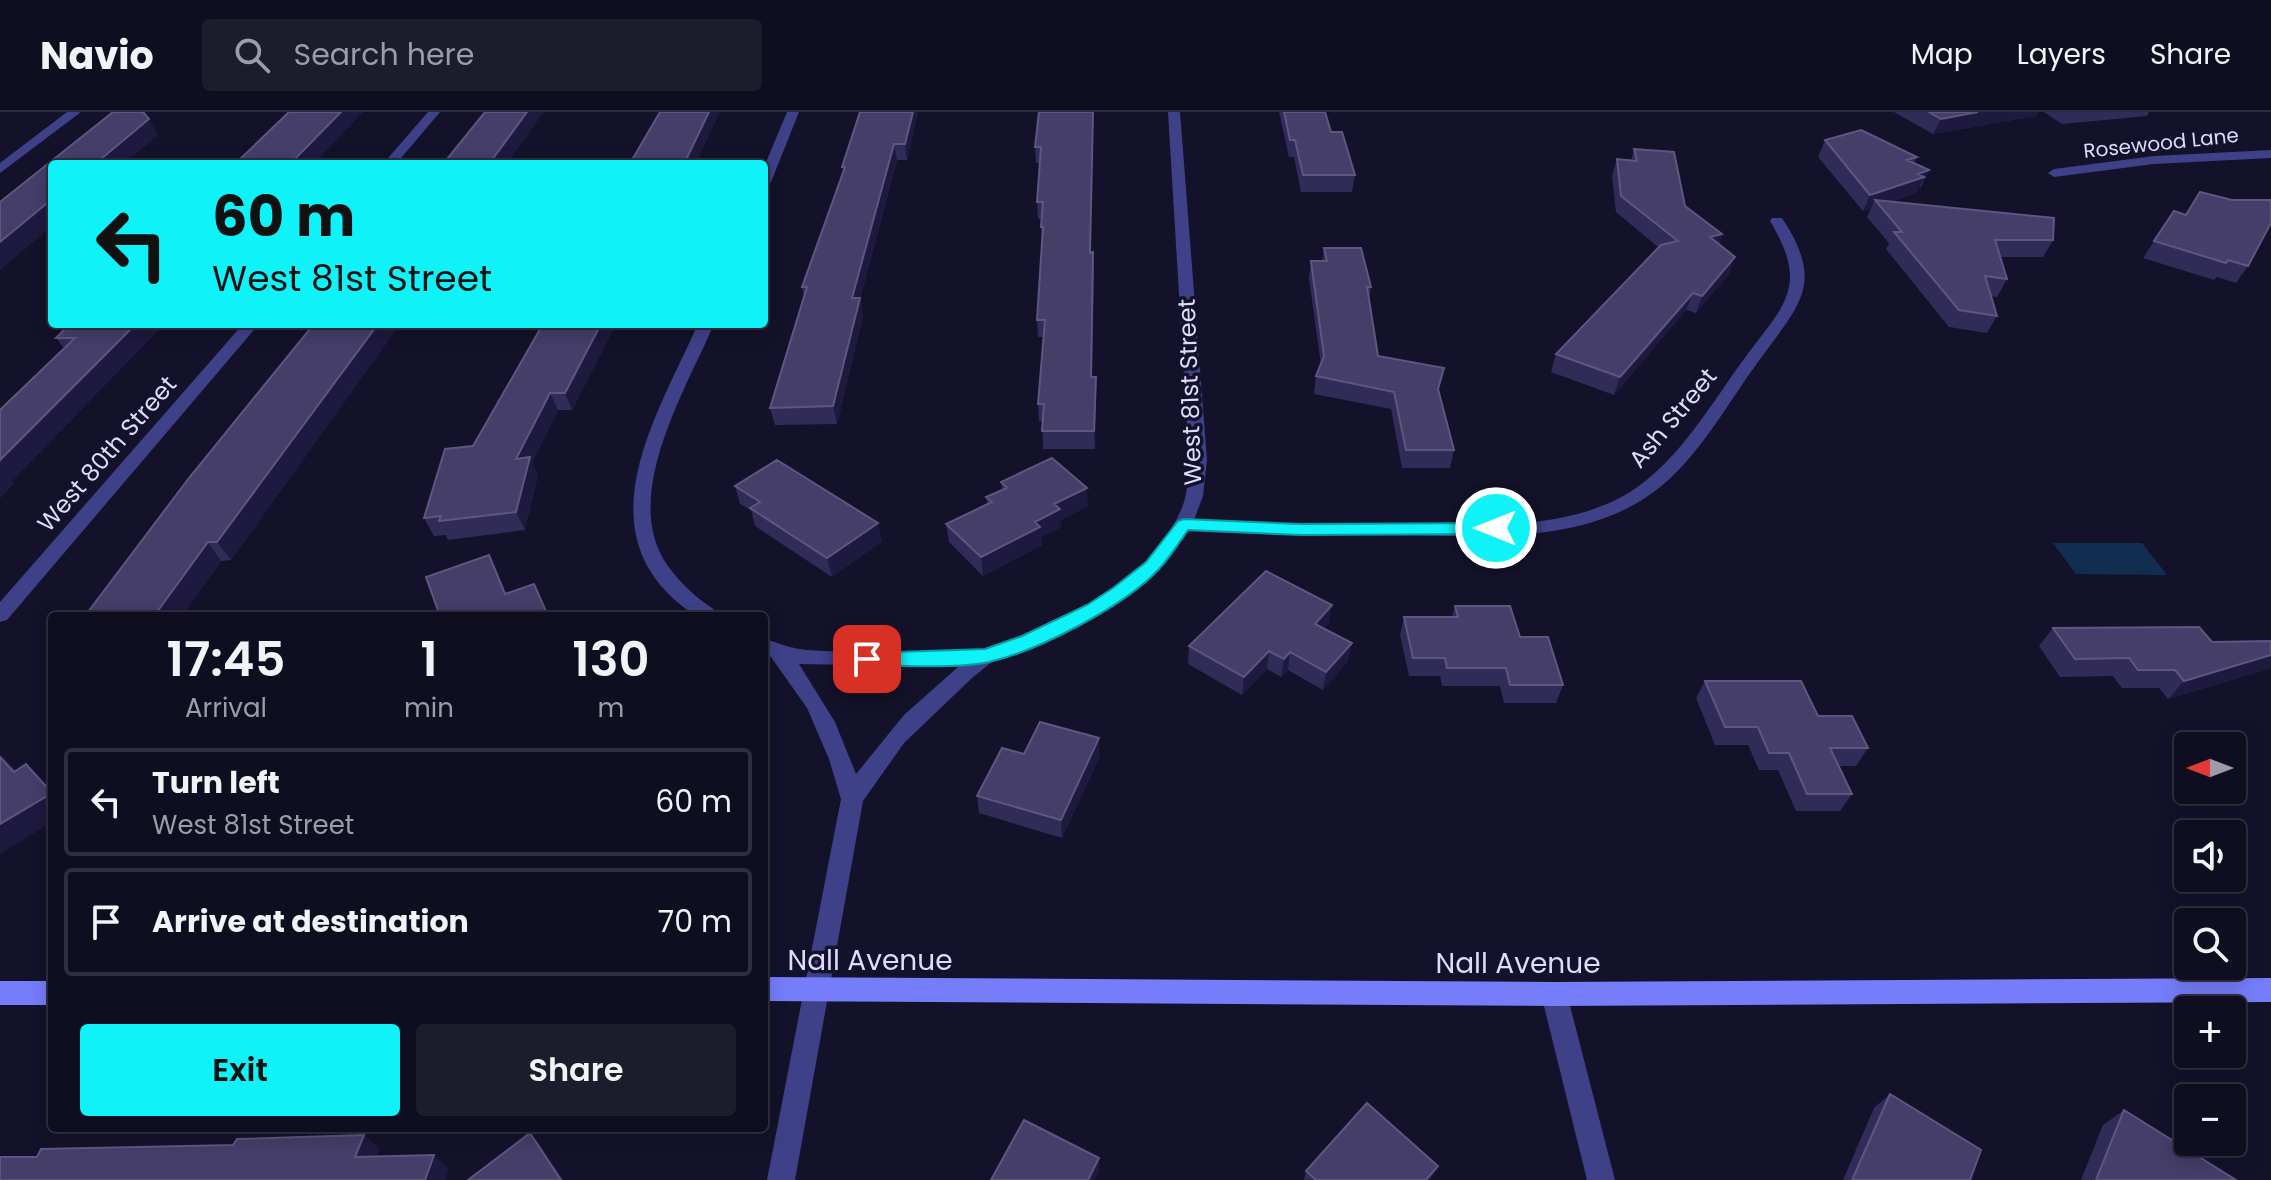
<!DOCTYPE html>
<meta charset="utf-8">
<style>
body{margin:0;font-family:Poppins,sans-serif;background:#1d1c2d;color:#f1f3f6;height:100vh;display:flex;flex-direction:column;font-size:30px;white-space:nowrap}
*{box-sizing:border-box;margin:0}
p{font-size:26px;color:#9b9ca5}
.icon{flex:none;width:44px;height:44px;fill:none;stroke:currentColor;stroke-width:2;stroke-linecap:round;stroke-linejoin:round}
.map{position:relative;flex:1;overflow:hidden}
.sheet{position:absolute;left:48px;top:500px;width:720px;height:520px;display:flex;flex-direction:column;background:#0f0e20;border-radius:8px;box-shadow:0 4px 20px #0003,0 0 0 2px #2f2e3e}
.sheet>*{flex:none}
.banner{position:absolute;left:48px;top:48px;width:720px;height:168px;border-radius:8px;box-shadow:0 4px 20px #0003,0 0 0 2px #2f2e3e;background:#0ff2f8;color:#111;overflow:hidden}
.needle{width:52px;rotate:270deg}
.controls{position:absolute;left:2174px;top:620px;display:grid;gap:16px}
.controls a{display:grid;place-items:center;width:72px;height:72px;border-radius:8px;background:#0f0e20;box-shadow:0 4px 20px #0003,0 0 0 2px #2f2e3e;font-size:40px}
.pin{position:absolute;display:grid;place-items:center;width:68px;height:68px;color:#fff;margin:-34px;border-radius:16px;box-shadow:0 4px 12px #0006}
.me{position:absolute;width:88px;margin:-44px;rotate:270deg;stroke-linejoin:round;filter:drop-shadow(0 0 6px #0008)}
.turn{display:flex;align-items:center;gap:28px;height:168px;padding:0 32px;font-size:36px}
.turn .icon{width:104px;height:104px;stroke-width:2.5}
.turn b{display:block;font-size:56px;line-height:68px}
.eta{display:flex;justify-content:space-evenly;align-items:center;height:136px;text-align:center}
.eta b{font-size:48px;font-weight:600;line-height:56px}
.cta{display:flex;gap:16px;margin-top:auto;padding:16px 32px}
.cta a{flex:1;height:92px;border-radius:8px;background:#0ff2f8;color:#111;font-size:32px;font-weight:600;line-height:92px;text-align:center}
.cta a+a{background:#1d1c2d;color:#f1f3f6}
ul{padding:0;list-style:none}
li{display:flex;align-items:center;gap:24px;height:108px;margin:0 16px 12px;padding:0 16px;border:4px solid #2f2e3e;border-radius:8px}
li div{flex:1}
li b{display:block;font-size:30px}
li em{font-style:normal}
header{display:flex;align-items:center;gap:48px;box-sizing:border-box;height:112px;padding:0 40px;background:#0f0e20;border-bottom:2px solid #2f2e3e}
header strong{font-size:38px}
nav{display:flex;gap:44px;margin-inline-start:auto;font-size:28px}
.search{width:560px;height:72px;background:#1d1c2d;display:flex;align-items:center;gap:20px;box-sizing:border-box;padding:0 28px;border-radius:8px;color:#9b9ca5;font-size:30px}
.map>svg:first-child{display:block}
.water{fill:#112d4f}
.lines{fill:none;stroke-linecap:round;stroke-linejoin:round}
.street{fill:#3e4188;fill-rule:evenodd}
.secondary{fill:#767dfb;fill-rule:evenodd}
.wall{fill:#312b58}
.shaded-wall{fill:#1e193e}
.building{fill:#443e69;stroke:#5c5781;stroke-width:2}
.route{fill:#0ff2f8;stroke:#0a9da1;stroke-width:2}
.labels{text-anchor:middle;stroke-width:7;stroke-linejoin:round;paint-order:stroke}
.far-street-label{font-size:20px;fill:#dedcfe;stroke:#14122a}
.street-label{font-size:24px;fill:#dedcfe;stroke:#14122a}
.near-street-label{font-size:28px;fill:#dedcfe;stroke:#14122a}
</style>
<header>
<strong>Navio</strong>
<div class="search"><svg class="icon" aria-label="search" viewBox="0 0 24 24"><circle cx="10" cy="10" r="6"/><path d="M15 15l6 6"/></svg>Search here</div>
<nav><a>Map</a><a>Layers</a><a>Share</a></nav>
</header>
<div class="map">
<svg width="2271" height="1068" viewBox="0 0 2271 1068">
<rect width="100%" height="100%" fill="#14122a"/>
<path class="water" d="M2053,431H2142L2167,463L2076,462Z"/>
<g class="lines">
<path class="street" d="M67,0H81L0,61V51Z
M428,0H440L396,52H383Z
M787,0H799L771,70L764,74V55Z
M1168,0H1180L1207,348L1203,384L1194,408C1259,412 1323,411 1388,411C1466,411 1560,423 1630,380C1679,349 1711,292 1744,247C1784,193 1810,175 1770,109L1772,106H1782C1826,173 1799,193 1758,250C1724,296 1693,357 1642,388C1568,434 1471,423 1388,423C1321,423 1255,423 1188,419L1165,452L1113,495L1054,527L993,549L972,566L904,631L863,689L795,1068H767L841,687L829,647L807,596L771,545L764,542V527C776,530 787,535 799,537C821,540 844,539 866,540C907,540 949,546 989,536C1061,517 1151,468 1182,396C1188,381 1188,364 1189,348ZM799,552L958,555L904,603L856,662L835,610Z
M2271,38V46L2154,52L2054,65L2048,61L2054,57L2154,44Z
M243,212H259L7,508L0,510V490Z
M698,212H714C686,277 623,380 664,448C673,462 684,474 697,485C704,491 714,496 720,504H696C578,426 655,308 698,212Z
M1554,870L1563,874L1567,882L1615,1068H1587L1541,882L1545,874Z"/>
<path class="secondary" d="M764,865L1554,870L2271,866V890L1554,894L764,889Z
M0,869H52V893H0Z"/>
</g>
<path class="wall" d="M918,0L907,48H897L860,187L863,204L837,312L775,313L770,296L804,185L802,175L843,59L842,55Z
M1039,0L1091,141L1094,158L1092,265H1096L1095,337H1043L1042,309H1039L1038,292L1044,225H1038L1037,208L1042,131L1041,107H1038L1037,90L1040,51H1036L1035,35Z
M1279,0H1325L1331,20L1355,63L1352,80H1301L1294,45H1289Z
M1894,0H2038L2036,4L1933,22Z
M2044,0H2149L2147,4L2062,12Z
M1825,28L1917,45L1914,51L1929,58L1921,75H1919L1916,81L1891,90L2053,128L2043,145H2000L2007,167L1997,185L1991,184L1997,204L1987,221L1949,215L1886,137L1889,131L1867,105L1871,96L1863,99L1818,45Z
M1634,37L1685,94L1722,122L1719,132L1729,162L1696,201L1686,198L1614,283L1551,260L1556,242L1658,135L1616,100L1612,64L1617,47L1631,49Z
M2174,99L2248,154L2236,171L2217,165L2214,168L2143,146Z
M1324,136L1371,175L1369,186L1378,244L1439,280L1454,338L1450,356H1402L1391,297L1314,282L1316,264L1321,253L1309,166L1311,149H1322Z
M164,212L11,370L13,372L0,386L64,236L56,226Z
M314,212H400L231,448L221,449L182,504H85Z
M537,212H616L572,298H558L532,350L538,363L525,418L448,428L446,423L434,424L424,406L473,334L540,218Z
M1001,370L1088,394L1061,408V415L1041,425L1042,433L983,464L949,430L946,412L987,392L986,385L1002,378Z
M735,374L882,429L832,465L755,414L751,398L740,392Z
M1455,494L1520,525L1563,573L1556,591H1504L1500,574H1442L1440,564H1409L1400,523L1404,505H1452Z
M1329,511L1324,517L1348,549L1323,578L1288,558L1281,565L1267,557L1242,583L1188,552L1189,534Z
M2053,516L2212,530L2271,529V556L2168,587L2159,576H2122L2113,564L2060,565L2039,534Z
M1705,569L1818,604L1868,636L1856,654H1838L1852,682L1840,699H1796L1778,658H1759L1748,633H1715L1696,586Z
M1024,642L1100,644L1062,726L979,701L977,684Z
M1890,982L1970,1068H1843L1874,996Z
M2124,998L2236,1068H2081L2103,1013Z
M1306,1059L1431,1068H1304Z"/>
<path class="shaded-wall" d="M341,0H363L314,52H290Z
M527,0H544L507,52H489Z
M709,0H720L696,52H684Z
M913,0H918L907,48L905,32Z
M1978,0H2038L2036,4L1933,22L1941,7Z
M149,7L158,23L124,52H95Z
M894,32L897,48L860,187L863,204L837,312L833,294L852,186Z
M1929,58L1916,81L1879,94L1875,88L1871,96L1863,99L1870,83L1918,62Z
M52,87V114L0,158V130Z
M1722,122L1716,139L1710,125Z
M1735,145L1729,162L1696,201L1702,184Z
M1693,181L1686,198L1614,283L1620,265Z
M136,212H164L11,370L13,372L0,386V348Z
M378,212H400L231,448L217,430Z
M601,212H616L572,298L565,281Z
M1096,265V283L1095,337L1094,319Z
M550,281L558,298L532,350L538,363L525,418L516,400V347Z
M1087,376L1088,394L1061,408V415L1041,425L1042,433L983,464L981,445L1035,410L1054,392Z
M878,411L882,429L832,465L827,446Z
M208,430L221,449L182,504H154Z
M489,443L498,461L514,501L505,482Z
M1332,493L1329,511L1312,530L1315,512Z
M1352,531L1348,549L1323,578L1326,560Z
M1269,539L1267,557L1242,583L1244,565Z
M1290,540L1288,558L1281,565L1284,547Z
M2271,543V556L2168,587L2184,569Z
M1099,626L1100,644L1062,726L1061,708Z
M0,642L9,650L33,678L14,660L0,645Z
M26,652L52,677V681Z
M52,681V710L0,742V712Z
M530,1021L542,1036L564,1068H561Z
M364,1023L380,1037L372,1059L355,1045Z
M434,1043L449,1057L445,1068H425Z
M1099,1046V1060L1095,1068H1088Z
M1438,1054L1431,1068H1426Z"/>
<path class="building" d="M113,0H143L149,7L95,52H52V87L0,130V90Z
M289,0H341L290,52H235Z
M485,0H527L489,52H443Z
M660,0H709L684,52H620L622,48H632Z
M860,0H913L905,32H894L852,186H860L833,294L770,296L807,175H802L845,55H842Z
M1039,0H1093L1090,141L1093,140L1091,265H1096L1094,319H1042L1044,292H1038L1045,208H1037L1043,115H1041L1043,90H1037L1041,35H1035Z
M1284,0H1325L1331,20H1342L1355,63H1303L1295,28H1290Z
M1929,0H1978L1941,7Z
M1861,18L1917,45L1907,48L1929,58L1918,62L1924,65L1870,83L1825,28Z
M1634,37L1674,40L1685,94L1722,122L1710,125L1735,145L1702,184L1693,181L1620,265L1556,242L1661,133L1678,129L1621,84L1617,47L1637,49Z
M2200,80L2232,88H2271V111L2248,154L2228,148L2226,151L2154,129L2174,99L2186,103Z
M1875,88L2054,106L2053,128H1995L2007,167L1985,164L1997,204L1959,198L1894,120H1902Z
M1324,136H1361L1371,175H1367L1378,244L1444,256L1438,277L1454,338H1406L1394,280L1316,264L1324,244L1311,149H1327Z
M70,212H136L0,348V298L75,226H56Z
M314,212H378L217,430H208L154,504H85L189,366Z
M543,212H601L565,281H550L516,347L530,345L516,400L439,409L441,404L424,406L445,337L473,334Z
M1052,346L1087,376L1054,392L1060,397L1035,410L1040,415L981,445L946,412L992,390L986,385L1007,376L1001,370Z
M777,348L878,411L827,446L750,396L760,390L735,374Z
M489,443L505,482L534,472L548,504H440L426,465Z
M1266,459L1332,493L1315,512L1352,531L1326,560L1290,540L1284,547L1269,539L1244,565L1189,534Z
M1455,494H1510L1520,525H1548L1563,573H1510L1506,556H1447L1445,546H1413L1404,505H1458Z
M2199,515L2212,530L2271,529V543L2184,569L2175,558H2138L2129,546L2075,547L2053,516Z
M1705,569H1801L1818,604H1852L1868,636H1830L1852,682H1807L1789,641H1769L1758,615H1725Z
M1040,610L1099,626L1061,708L977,684L1002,636L1024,642Z
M0,645L14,660L26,652L52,681L0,712Z
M1890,982L1981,1038L1970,1068H1852Z
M1367,991L1438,1054L1426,1068H1316L1306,1059Z
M2124,998L2236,1068H2096Z
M1024,1008L1099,1046L1088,1068H991Z
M530,1021L561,1068H468Z
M364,1023L355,1045L434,1043L425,1068H0V1045H37L41,1037L233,1033L237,1027Z"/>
<path class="route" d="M1184,407L1301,412L1496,411L1504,416L1496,422L1301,423L1188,418C1179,431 1170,445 1159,457C1125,494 1038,539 989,550C958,557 901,553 867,554L858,547L867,541L985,537L1022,524L1087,493L1113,476L1146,450L1178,409Z"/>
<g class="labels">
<g class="far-street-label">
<text transform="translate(2161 31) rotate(-6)" y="7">Rosewood Lane</text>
</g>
<g class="street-label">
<text transform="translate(1190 280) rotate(-92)" y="8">West 81st Street</text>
<text transform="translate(1673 306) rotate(-50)" y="8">Ash Street</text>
<text transform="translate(107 342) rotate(-49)" y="8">West 80th Street</text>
</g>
<g class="near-street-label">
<text x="870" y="858">Nall Avenue</text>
<text x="1518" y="861">Nall Avenue</text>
</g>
</g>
</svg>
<div class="controls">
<a><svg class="needle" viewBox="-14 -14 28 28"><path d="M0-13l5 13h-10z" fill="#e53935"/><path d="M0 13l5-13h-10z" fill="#9b9ca5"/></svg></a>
<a><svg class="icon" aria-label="sound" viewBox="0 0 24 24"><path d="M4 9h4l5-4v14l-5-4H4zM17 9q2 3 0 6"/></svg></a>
<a><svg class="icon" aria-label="search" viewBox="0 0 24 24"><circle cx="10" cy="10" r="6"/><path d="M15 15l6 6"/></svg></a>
<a>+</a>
<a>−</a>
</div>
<div class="pin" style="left:867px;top:547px;background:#d93025"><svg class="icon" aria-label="arrive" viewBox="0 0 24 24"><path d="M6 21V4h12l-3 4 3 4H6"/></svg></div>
<svg class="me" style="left:1496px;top:416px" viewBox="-20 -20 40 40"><circle r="17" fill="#0ff2f8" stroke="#fff" stroke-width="3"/><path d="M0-11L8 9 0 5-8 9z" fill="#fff"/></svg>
<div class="banner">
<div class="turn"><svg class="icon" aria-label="left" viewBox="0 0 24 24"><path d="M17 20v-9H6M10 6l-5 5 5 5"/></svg><div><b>60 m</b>West 81st Street</div></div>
</div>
<section class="sheet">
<div class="eta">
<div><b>17:45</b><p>Arrival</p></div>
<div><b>1</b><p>min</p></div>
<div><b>130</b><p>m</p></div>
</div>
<ul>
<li><svg class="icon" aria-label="left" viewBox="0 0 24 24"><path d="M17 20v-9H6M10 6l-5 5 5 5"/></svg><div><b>Turn left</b><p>West 81st Street</p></div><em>60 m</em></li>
<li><svg class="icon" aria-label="arrive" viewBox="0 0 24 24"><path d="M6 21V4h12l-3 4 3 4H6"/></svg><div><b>Arrive at destination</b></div><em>70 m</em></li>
</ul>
<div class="cta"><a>Exit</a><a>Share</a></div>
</section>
</div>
